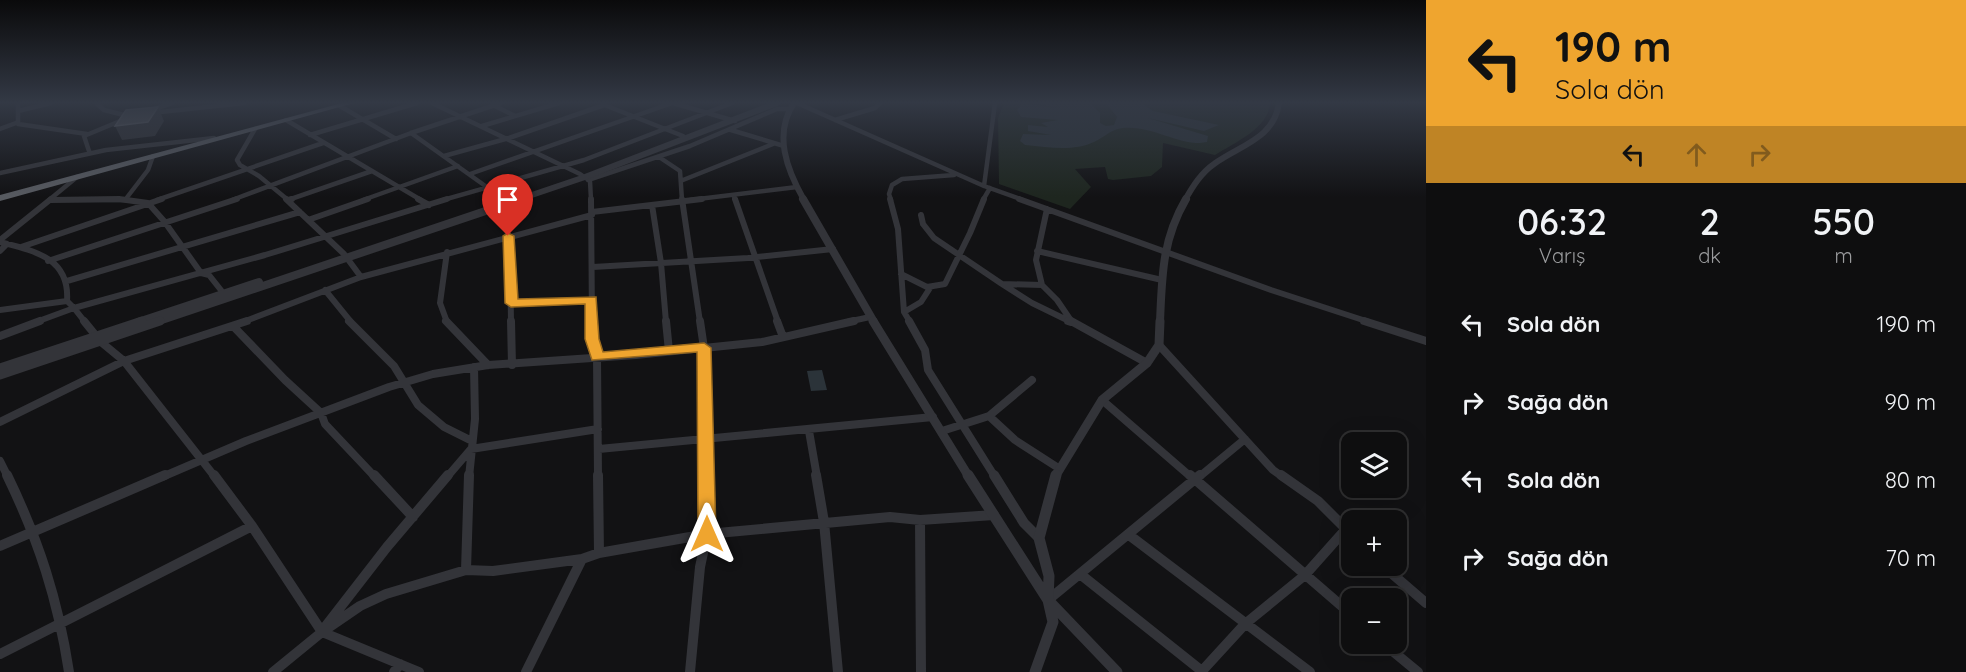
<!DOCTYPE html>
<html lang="tr">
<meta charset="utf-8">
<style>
body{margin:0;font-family:Quicksand,sans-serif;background:#1c1c1d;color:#f1f3f6;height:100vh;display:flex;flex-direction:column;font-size:22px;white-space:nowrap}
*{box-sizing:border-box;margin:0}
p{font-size:20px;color:#9b9c9e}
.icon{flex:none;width:33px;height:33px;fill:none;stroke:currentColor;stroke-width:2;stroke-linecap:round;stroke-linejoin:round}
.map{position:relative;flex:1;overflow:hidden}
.sheet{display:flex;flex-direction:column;background:#0e0e0f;width:540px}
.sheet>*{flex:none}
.hud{background:#efa52f;color:#111;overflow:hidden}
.fabs{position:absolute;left:1341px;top:432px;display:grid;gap:12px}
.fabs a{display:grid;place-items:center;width:66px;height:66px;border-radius:12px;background:#0e0e0f;box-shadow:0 6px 24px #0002,0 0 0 2px #2e2e2f;font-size:30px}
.pin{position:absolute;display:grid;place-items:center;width:51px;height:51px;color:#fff;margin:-62px -26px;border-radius:50% 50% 50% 0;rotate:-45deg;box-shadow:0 0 6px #0007}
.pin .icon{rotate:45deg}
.me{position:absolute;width:66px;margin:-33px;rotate:0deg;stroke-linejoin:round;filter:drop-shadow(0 0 4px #0008)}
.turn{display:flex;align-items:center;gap:21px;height:126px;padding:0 30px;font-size:27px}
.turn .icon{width:78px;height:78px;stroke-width:2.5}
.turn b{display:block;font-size:42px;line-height:51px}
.lanes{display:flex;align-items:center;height:57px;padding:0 30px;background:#0003;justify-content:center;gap:30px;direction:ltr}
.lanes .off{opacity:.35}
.eta{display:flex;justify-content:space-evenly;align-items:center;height:102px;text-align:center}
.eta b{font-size:36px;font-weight:600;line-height:42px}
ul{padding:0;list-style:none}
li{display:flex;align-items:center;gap:18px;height:78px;padding:0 30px}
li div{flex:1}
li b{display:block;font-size:22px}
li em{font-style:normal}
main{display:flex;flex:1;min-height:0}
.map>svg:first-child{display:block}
.green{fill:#1e261f}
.water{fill:#2b3339}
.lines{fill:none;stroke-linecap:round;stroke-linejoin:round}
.minor-far3{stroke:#333439;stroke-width:4.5}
.minor-far2{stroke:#333439;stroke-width:6}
.minor-far1{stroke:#333439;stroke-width:8}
.minor{stroke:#333439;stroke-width:10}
.tertiary-far3{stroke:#333439;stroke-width:6}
.tertiary-far2{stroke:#333439;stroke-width:8}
.tertiary-far1{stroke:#333439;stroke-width:9}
.tertiary{stroke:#333439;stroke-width:11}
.trunk{fill:#575a60;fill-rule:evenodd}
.shaded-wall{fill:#2e2f33}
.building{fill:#52545a;stroke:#5f6168;stroke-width:1.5}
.route{fill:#efa52f;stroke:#9b6b1f;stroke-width:1.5}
</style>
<main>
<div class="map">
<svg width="1426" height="672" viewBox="0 0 1426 672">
<rect width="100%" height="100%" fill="#121214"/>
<path class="green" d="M1004,103H1270C1269,128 1234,143 1215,155L1163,143L1162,167L1151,176L1113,180L1108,179L1105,167L1075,169L1091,187L1070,209L999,184L998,118Z"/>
<path class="water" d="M1022,103L1057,108L1033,103H1090L1100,113V123L1106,126L1114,125L1117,117L1106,103H1142L1153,111L1219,125L1204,131L1148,118L1208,136L1207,142L1200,143C1174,143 1150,125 1123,128C1111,129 1105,137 1094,142C1072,152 1049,147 1025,145L1020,141L1023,134L1051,135L1028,131V125L1048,127L1041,123L1058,120L1021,117L1017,110Z
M822,370L827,390L811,391L807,371Z"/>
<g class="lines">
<path class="minor-far3" d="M18,103V124L87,134
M96,103L104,110L132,117
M432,103L580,174L590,181L591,200
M673,103L735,121
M797,103L984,186L1023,200
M602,104L683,136
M493,105L515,116
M340,106L396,139
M18,111L51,103
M149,111L172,103
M151,113L244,103
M286,120L421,200
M835,120L875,108L880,103
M482,126L559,103
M0,129L16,123
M255,129L237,160L240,165L259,176L288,200
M731,130L784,146
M411,133L505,200
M310,135L417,103
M89,151L84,136L125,119
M444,156L509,138L604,105
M659,157L680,171L682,200
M0,173L106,150L214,138
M470,174L672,103
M588,180L690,146L777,109H789
M683,180L773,144
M984,186L995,103
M734,196L735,200
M49,200L77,177
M51,200H127
M125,200L148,170L153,156
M157,200L323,143
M232,200L411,133L501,103
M288,200L372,171
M363,200L458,166
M443,200L584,160L732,103
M690,200L797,187
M891,200L889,194L892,185L902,179L954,175
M983,200L990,188"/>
<path class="minor-far2" d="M286,199L344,254L361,277
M418,199L429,205
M504,199L510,253L511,322
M591,199L592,322
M682,199L700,322
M735,199L778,322
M890,199L898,229L904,312L910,322
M1019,199L1271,290L1369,322
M51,200L119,199L148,203L164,221L201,273L209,275L224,294
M288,200L292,199
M652,205L661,263L666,322
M592,212L702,199
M921,215L923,224L934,238L1002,284L1042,285L1057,300L1072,322
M308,220L368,199
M0,240L51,199
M0,242C35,251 70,258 67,301
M21,247L162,199
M0,251L7,244
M1037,251L1162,280
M447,252L440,303L447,322
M48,261L237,199
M593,267L748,258L833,249
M901,274L927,287L945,284L970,233L984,199
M67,281L300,212
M1002,284L1032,303L1071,322
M1042,285L1036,260L1047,209
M325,290L351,322
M511,303L592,300
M0,310L67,301L74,308L265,255L447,199
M904,312L921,302L930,288
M36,322L74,308L85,322
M243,322L361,277L592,215
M847,322L870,317"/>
<path class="minor-far1" d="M84,321L101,342L124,361L215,477
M349,321L394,366L418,405L444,427L472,441
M446,321L488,365
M511,321L512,365
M592,321V339L597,357L598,477
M666,321L669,351
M700,321L704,348L707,477
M777,321L783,337
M909,321L925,350L928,370L995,477
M1068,321L1071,322
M1071,321L1147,363
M1364,321L1426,341
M233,326L285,380L321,413L325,424L375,477
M0,336L40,321
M1159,345L1273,470L1283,477
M1102,400L1191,477
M989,416L1015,440L1060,469
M0,422L124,361L247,321
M809,431L817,477
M942,431L989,416L1032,380
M599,449L933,417
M0,461L8,477
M162,477L246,441L389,387L433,374L488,365L636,355L762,342L854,321
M447,477L471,449L598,429
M469,477L475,419L474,367
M1199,477L1245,439"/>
<path class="minor" d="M7,475C39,541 58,600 69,672
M214,475L252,526L322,632L419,672
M374,475L413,517
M598,475L599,553
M816,475L824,522L838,672
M994,475L1024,523L1039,538
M1190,475L1352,615
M1281,475L1318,501L1352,535
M920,520L921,672
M1129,535L1310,672
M0,546L165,475
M1383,566L1426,603
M466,570L469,475
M1080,574L1203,672
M1048,600L1200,475
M325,627L387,547L448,475
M1384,644L1418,672
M0,654L252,526
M1202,671L1245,624L1305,575L1346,529
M273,672L322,632L360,606L386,594L466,570L493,571L582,559L599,553L707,534L890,517L920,520L994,515
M394,672L400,664
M526,672L582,559
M690,672L700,567L707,534V475"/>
<path class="tertiary-far3" d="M794,103C773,134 787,170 804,200
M517,200L585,177L777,103
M1185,200C1193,186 1201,173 1214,164C1240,145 1274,139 1279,103"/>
<path class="tertiary-far2" d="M803,199L874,322
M138,322L259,282
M156,322L521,199
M1160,322C1162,276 1162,240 1186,199"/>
<path class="tertiary-far1" d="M873,321L969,477
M0,368L142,321
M0,375L160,321
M1055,477L1102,400L1147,363L1159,345L1160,321"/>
<path class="tertiary" d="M968,475L1048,600L1053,622L1035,672
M1056,475L1039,538L1049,576L1048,600L1117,672"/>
<path class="trunk" d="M342,103H354L0,201V195Z"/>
</g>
<path class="shaded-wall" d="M158,107L164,121L155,136L122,140L115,126Z"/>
<path class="building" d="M158,107L148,122L115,126L126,110Z"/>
<linearGradient id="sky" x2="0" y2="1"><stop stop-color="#0a0a0b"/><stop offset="0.52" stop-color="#333945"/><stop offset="1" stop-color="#333945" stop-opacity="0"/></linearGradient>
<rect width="1426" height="197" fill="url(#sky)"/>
<path class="route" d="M508,233L514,236L518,299L596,297L599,339L603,352L704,343L711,348L716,534L713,539L707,541L701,539L698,534L697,352L592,360L585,339V304L511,307L505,303L503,236Z"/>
</svg>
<div class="fabs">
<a><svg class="icon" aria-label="layers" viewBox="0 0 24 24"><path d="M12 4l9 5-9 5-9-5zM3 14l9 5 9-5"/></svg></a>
<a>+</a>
<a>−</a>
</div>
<div class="pin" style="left:508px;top:236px;background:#d93025"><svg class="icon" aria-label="arrive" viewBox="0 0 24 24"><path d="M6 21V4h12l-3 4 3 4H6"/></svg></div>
<svg class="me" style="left:707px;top:534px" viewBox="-20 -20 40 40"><path d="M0-17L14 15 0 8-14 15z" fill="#efa52f" stroke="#fff" stroke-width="4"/></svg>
</div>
<section class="sheet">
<div class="hud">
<div class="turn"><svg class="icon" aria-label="left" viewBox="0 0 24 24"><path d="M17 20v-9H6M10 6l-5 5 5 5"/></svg><div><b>190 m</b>Sola dön</div></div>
<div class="lanes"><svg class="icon" aria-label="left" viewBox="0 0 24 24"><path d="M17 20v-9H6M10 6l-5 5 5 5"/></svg><svg class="icon off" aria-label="ahead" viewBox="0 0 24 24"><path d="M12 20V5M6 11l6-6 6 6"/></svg><svg class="icon off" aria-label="right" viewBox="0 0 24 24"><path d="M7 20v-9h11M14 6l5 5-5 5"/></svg></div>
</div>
<div class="eta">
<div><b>06:32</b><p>Varış</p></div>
<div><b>2</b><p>dk</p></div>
<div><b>550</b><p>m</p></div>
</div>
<ul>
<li><svg class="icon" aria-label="left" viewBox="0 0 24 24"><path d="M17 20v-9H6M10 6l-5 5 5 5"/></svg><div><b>Sola dön</b></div><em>190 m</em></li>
<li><svg class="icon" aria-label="right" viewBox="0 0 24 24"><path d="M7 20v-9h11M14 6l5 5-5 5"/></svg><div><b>Sağa dön</b></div><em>90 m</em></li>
<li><svg class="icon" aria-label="left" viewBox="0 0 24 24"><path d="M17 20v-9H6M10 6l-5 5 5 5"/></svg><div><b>Sola dön</b></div><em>80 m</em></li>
<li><svg class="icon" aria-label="right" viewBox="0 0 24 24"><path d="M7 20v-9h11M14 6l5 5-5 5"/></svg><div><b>Sağa dön</b></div><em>70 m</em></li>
</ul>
</section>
</main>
